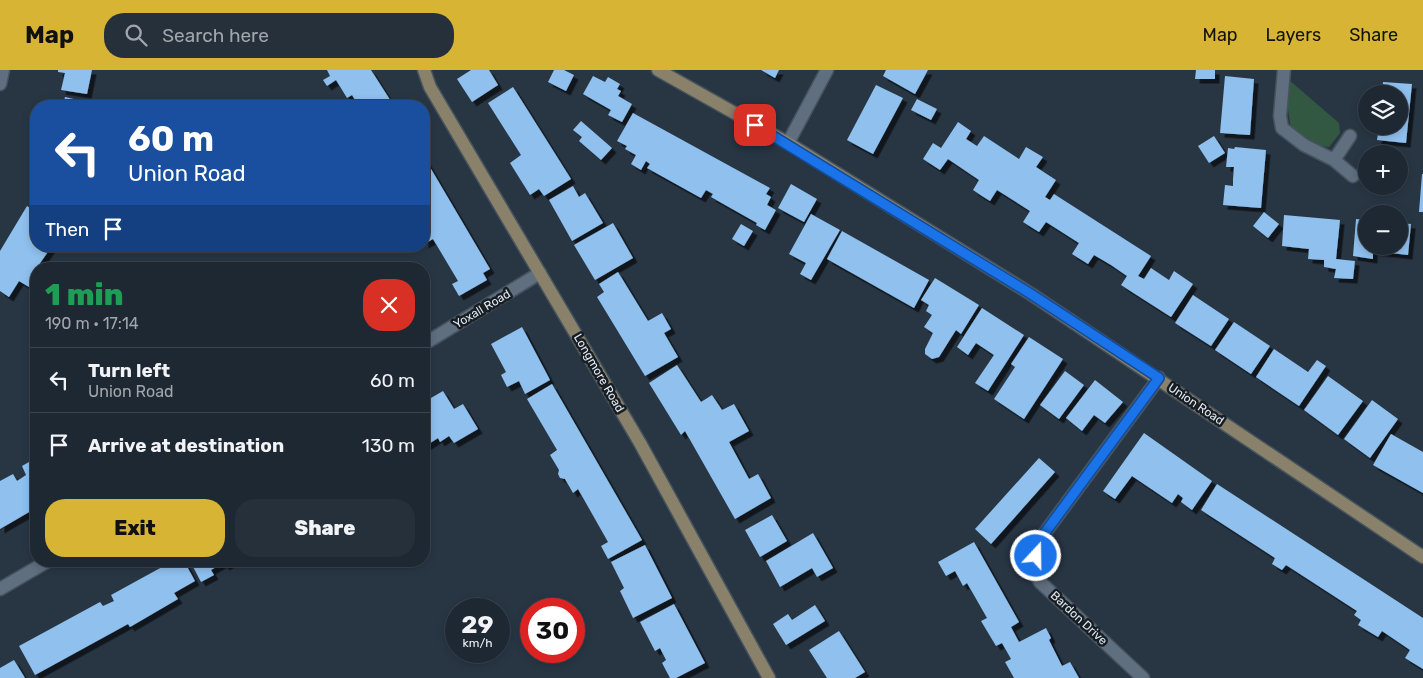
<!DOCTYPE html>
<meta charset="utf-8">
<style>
body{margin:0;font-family:Rubik,sans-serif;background:#26303b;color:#f1f3f6;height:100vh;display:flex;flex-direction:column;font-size:19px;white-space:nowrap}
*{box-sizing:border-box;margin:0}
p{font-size:16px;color:#a1a6ac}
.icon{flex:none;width:28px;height:28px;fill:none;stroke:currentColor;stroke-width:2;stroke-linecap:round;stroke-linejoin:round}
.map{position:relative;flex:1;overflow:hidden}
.details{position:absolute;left:30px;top:192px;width:400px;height:305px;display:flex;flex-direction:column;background:#1e2833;border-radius:20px;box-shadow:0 2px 8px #0003,0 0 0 1px #3c444e}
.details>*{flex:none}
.top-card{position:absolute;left:30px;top:30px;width:400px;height:152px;border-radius:20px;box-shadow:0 2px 8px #0003,0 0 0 1px #3c444e;background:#1a4fa0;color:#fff;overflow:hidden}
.fabs{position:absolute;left:1358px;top:15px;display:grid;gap:10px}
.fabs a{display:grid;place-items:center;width:50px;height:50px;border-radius:50%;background:#1e2833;box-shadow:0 2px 8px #0003,0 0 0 1px #3c444e;font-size:25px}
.speed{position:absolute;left:445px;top:528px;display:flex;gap:10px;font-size:25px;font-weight:700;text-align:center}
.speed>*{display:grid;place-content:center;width:65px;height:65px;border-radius:50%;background:#1e2833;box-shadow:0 2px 8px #0003,0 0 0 1px #3c444e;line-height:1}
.speed small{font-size:12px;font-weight:400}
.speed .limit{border:8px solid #d22;background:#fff;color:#111}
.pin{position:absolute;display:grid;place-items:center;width:42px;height:42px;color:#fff;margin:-21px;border-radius:10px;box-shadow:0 2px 8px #0006}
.me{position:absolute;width:55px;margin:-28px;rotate:21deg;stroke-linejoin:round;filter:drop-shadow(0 0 4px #0008)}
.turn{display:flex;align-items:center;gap:18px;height:105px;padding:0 15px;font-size:22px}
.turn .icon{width:65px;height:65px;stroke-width:2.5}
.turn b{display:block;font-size:35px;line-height:42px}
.then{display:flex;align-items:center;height:48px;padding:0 15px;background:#0003;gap:10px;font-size:19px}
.round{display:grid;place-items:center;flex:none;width:52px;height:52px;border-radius:20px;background:#26303b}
.summary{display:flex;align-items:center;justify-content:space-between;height:85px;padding:0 15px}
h1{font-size:30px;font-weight:800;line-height:38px;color:#1e9e55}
.action{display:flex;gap:10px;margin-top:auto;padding:10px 15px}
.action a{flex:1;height:58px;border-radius:20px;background:#d8b434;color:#111;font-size:20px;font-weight:800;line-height:58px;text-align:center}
.action a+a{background:#26303b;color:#f1f3f6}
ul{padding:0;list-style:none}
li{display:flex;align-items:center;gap:15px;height:65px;padding:0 15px;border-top:1px solid #3c444e}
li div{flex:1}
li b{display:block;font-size:19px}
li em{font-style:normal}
header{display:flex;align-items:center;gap:30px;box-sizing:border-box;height:70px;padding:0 25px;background:#d8b434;color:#111}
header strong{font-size:24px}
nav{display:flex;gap:28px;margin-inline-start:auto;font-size:18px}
.search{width:350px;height:45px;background:#26303b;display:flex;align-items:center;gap:12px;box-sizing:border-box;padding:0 18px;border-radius:20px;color:#a1a6ac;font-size:19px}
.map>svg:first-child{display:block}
.green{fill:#335842}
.building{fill:#8fc0ee;filter:url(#shadow)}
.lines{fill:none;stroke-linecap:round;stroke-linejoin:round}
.street-casing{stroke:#46535e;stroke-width:15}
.secondary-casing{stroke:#46535e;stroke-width:15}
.street{stroke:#5f6f7f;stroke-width:12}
.secondary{stroke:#89816a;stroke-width:12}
.route-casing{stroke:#114b97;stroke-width:12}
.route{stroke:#1a73e8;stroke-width:9}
.labels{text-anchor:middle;stroke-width:5;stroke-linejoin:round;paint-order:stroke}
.street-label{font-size:12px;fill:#e0e9f2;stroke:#171d23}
</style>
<header>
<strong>Map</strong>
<div class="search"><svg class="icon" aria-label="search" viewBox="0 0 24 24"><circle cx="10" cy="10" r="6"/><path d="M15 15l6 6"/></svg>Search here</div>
<nav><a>Map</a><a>Layers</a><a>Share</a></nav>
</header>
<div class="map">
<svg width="1423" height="608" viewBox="0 0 1423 608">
<defs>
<filter id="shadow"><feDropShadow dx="4.5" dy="4.5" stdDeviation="0" flood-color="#0009"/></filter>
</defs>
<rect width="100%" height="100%" fill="#283644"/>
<path class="green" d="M1289,10L1339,53L1340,63L1329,77L1313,75L1291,59L1287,33Z"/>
<path class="building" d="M58,0H92L87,24L61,20L65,3L58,2Z
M327,0H371L394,36H353L357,33L352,25L347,28L336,10L327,16L323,10L330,6Z
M471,0H489L498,15L472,32L457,9Z
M554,0H564L574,5L566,21L548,12Z
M761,0H779L775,8Z
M886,0H928L915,24L883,6Z
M1196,0H1215V9H1195Z
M593,6L605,12L608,7L620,14L617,19L621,21L618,26L632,34L622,52L608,45L611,40L583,24Z
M1225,6L1254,9L1250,65L1220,63Z
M1383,12L1412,14L1406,73L1377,70L1379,56H1399V24H1382Z
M876,15L903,28L873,84L847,70Z
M513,17L571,109L544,126L539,119L530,125L510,93L521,85L488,33Z
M65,27L96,34L95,36H63Z
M917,29L937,39L931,50L911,40Z
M633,43L770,118L766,124L771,127L767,135L776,140L765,160L756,155L757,153L711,127L713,124L706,120L701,128L647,98L650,94L646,91L641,100L631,94L636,85L625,79L627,76L617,71Z
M581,51L612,78L601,90L579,71L582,67L573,60Z
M958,52L971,61L966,69L977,76L984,66L1019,89L1026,77L1043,87L1036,97L1056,110L1045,127L1050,130L1054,124L1151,186L1138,206L1144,209L1151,198L1169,210L1174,201L1193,214L1171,247L1121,215L1127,206L1111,195L1094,185L1088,194L1072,184L1079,173L1046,152L1039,162L1023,152L1030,141L997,120L990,131L982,126L973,120L979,110L948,89L940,100L923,89L933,73L941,78Z
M1214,66L1225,83L1209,93L1198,76Z
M1235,77L1266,80L1261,138L1223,135L1225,115L1233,116V109L1234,97H1226L1228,78L1234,79Z
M424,87L490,199L483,203L487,210L459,226L452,214L458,211L433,169L424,174Z
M1422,104H1423V142H1419Z
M791,114L817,129L804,152L778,138Z
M573,116L579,127L585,123L603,153L572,171L549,130Z
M27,136L36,142V176H52L36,199V205L29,217L19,211L9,227L0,221V181Z
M1264,142L1279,154L1268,168L1253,156Z
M811,144L840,160L811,210L800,204L806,193L789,184Z
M1284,145L1340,150L1336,189L1355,191L1353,209L1334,208L1336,199L1324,197V190L1308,189L1309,179L1282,176Z
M1356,149L1366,150V176H1399V153L1411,154L1408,185L1373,181V189L1353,186Z
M613,153L633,188L595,210L574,175Z
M741,154L753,161L744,176L732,169Z
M842,161L929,210L914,238L827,189Z
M618,202L648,251L662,243L671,259L664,263L678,287L645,306L597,227L604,222L599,214Z
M935,208L979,235L961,264L956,260L939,287L932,289L925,284V279L933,263L924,257L932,245L926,241L929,235L921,230Z
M1193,225L1229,249L1211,276L1175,253Z
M982,238L1024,265L988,321L975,313L994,285L976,273L968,285L957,277Z
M1234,252L1270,276L1251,304L1215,280Z
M522,257L550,310L525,324L519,311L507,317L501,305L506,302L491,274Z
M1029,267L1063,289L1024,349L994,329L1015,297L1011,294Z
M1274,279L1308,302L1317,290L1326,296L1299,336L1256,307Z
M677,295L701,332L712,325L722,340L734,334L749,361L729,372L749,409L758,404L771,428L735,449L685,361L681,365L649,313Z
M1065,301L1084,315L1059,349L1040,335Z
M1328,306L1363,331L1338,365L1304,340Z
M1095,310L1123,332L1105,353L1094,345L1082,361L1066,348Z
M552,314L642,470L608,489L601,476L608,472L578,419L573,423L565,409L560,408L558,404L559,400L550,385L557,380L527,329Z
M443,321L454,339L463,334L478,359L454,373L449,366L440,372L438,368L424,377V332Z
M1372,330L1398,349L1370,388L1344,369Z
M1144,363L1212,411L1192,440L1181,432L1183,428L1178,424L1172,433L1132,406L1115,429L1103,421Z
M1391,364L1423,382V423L1373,395Z
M36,388V438L0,459V411L13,404L17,411L26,405L22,396Z
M1039,388L1055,402L991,474L975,459Z
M1217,414L1423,548V599L1405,588L1410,580L1382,561L1378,567L1358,555L1361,550L1354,545L1357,541L1286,495L1282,500L1272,494L1275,488L1201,440Z
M772,445L787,471L760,487L745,460Z
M813,463L833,498L817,507L812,498L780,517L766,491Z
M974,472L1019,552L1011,557L1019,572L1046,558L1051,568L1049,570L1062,596L1070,592L1079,608H1014L1005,592L1011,589L1002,573L996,576L981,551L987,548L967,513L963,516L955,501L946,506L938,492Z
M645,475L672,528L633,548L620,521L624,518L611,492Z
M173,491L177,495L184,491L195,511L174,523L178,529L130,557L128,554L35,605L19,576L100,532L103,536L114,531L111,525Z
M190,491H234L225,496L223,493L211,500L214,505L201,512Z
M674,534L705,593L676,608H670L662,593L666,590L660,578L655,581L640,552Z
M815,535L825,551L786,575L773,554L788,544L792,550Z
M839,561L865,602L855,608H827L809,580Z
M14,590L25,608H0V598Z"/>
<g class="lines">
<g class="street-casing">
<path id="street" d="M1284,0L1280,46L1282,58L1304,75L1334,90L1353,106
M0,14L3,0
M788,73L827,0
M1334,90L1350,66
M424,274L540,203
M0,519L48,491
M1143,608L1040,512L1035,502L1041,468L1159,308"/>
</g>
<g class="secondary-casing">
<path id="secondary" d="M424,0L430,17L640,373L769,608
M658,0L788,73L1031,224L1423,487"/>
</g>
<use href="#street" class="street"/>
<use href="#secondary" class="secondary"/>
</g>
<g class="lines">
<g class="route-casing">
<path id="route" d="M755,55L1031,224L1159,308L1041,468L1036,486"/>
</g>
<use href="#route" class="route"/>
</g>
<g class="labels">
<g class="street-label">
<text transform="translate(482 239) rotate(-31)" y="4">Yoxall Road</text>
<text transform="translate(599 303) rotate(60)" y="4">Longmore Road</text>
<text transform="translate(1196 334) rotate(34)" y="4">Union Road</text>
<text transform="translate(1079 548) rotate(43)" y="4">Bardon Drive</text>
</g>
</g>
</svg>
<div class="fabs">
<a><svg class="icon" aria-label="layers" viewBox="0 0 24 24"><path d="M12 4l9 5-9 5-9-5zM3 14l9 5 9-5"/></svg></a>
<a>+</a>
<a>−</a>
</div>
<div class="speed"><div>29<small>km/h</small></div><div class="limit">30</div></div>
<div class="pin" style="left:755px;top:55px;background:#d93025"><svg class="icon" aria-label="arrive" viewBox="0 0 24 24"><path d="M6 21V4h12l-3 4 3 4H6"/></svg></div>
<svg class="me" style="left:1036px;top:486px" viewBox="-20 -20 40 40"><circle r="17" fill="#1a73e8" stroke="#fff" stroke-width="3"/><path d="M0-11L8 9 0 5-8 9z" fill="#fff"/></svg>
<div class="top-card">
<div class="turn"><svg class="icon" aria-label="left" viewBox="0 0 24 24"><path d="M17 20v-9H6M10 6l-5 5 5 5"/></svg><div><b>60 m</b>Union Road</div></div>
<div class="then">Then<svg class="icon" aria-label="arrive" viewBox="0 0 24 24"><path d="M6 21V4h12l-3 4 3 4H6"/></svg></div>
</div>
<section class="details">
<div class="summary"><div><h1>1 min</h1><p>190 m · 17:14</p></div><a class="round" style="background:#d93025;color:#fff"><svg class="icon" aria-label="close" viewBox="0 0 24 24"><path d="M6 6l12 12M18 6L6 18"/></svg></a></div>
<ul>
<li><svg class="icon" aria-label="left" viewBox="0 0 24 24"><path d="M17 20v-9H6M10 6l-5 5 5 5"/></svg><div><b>Turn left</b><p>Union Road</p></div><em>60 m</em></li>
<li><svg class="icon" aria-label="arrive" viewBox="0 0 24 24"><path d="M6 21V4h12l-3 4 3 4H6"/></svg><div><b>Arrive at destination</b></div><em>130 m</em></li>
</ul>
<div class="action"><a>Exit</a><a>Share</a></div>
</section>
</div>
